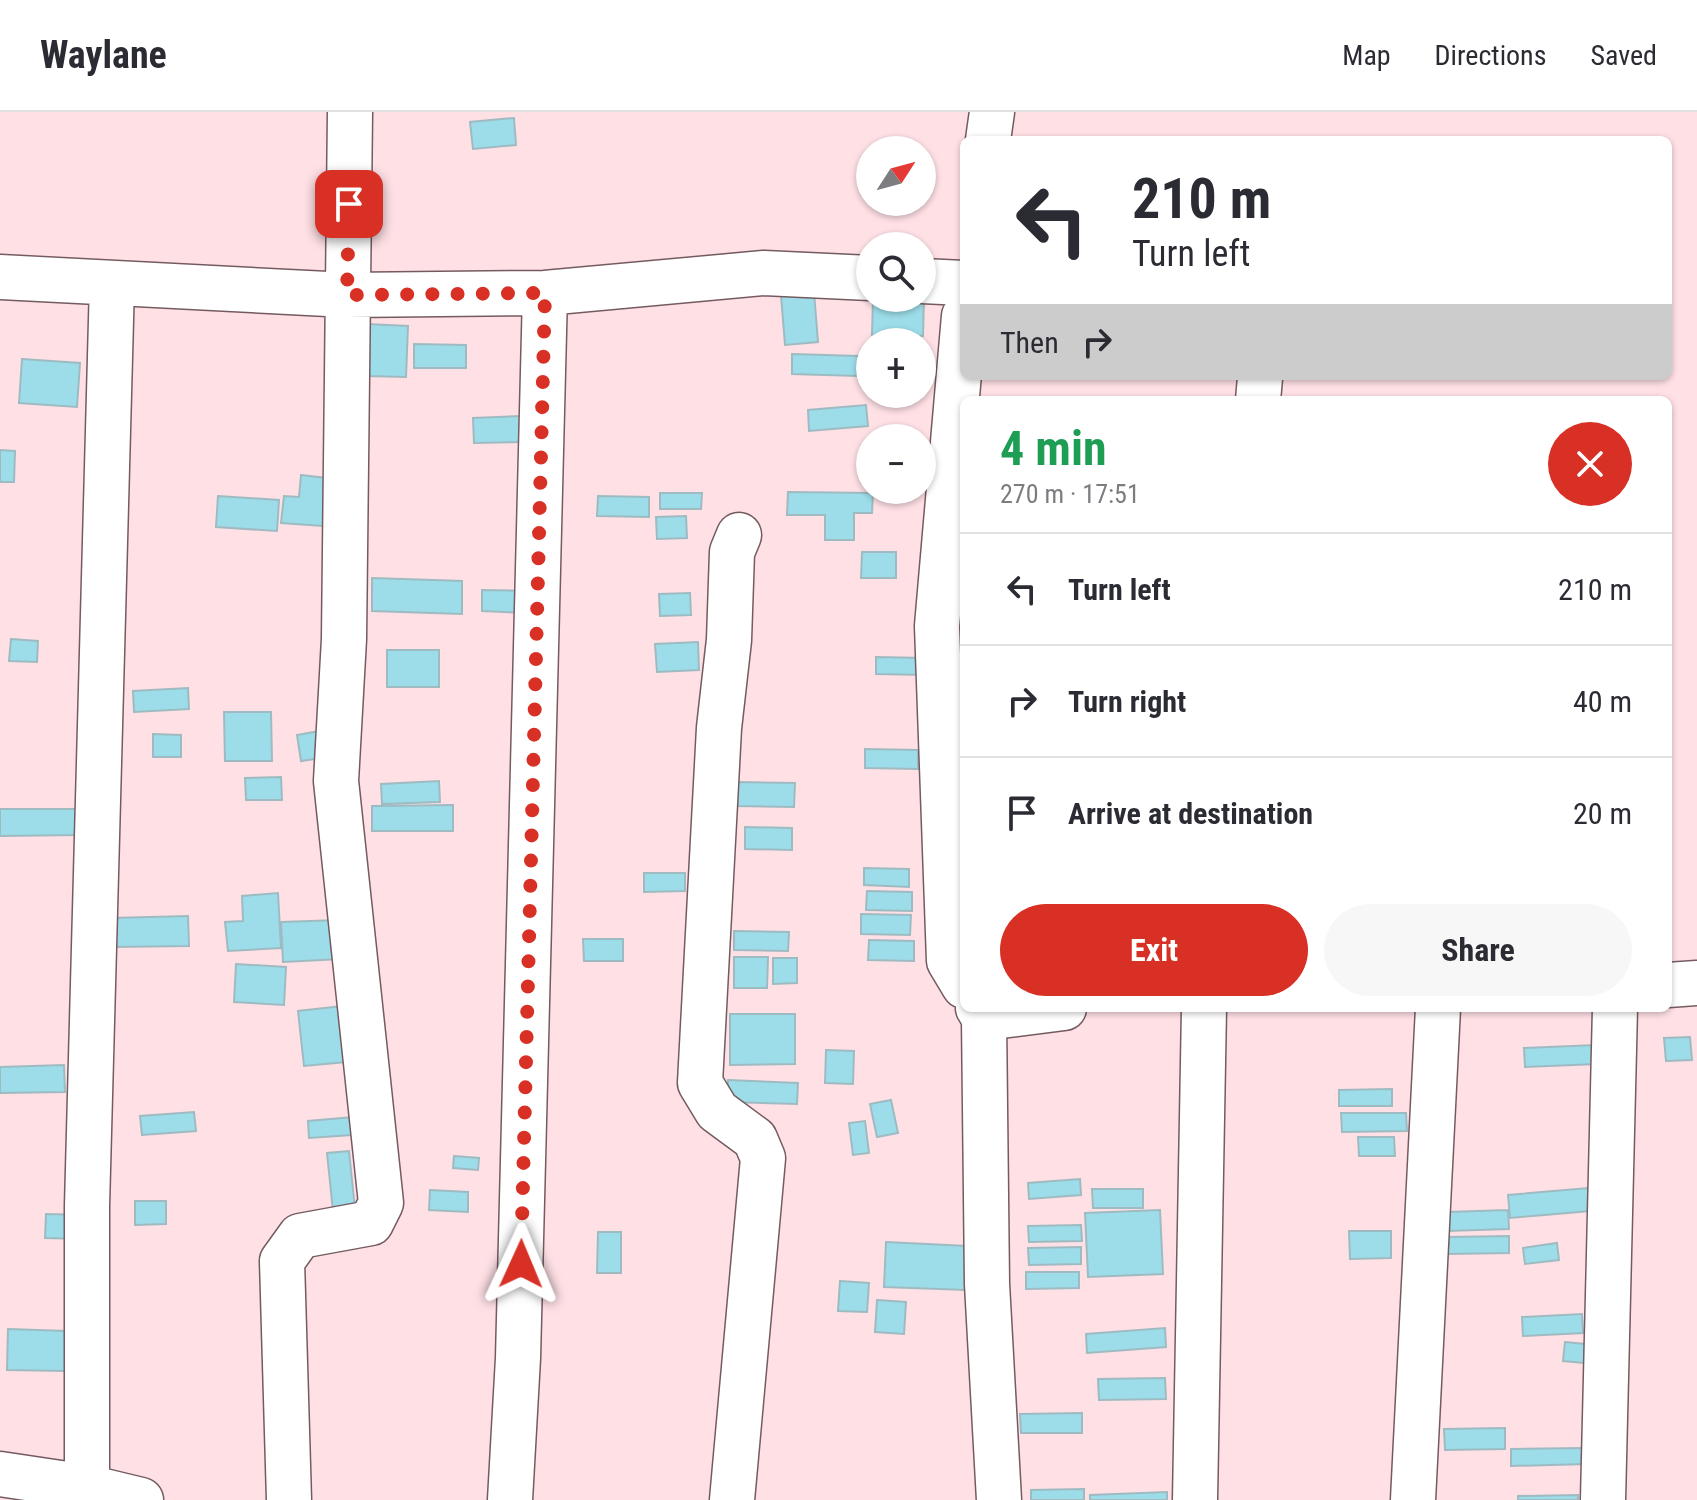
<!DOCTYPE html>
<meta charset="utf-8">
<style>
body{margin:0;font-family:"Roboto Condensed",sans-serif;background:#f7f7f7;color:#2b2b33;height:100vh;display:flex;flex-direction:column;font-size:30px;white-space:nowrap}
*{box-sizing:border-box;margin:0}
p{font-size:26px;color:#7c7c81}
.icon{flex:none;width:44px;height:44px;fill:none;stroke:currentColor;stroke-width:2;stroke-linecap:round;stroke-linejoin:round}
.map{position:relative;flex:1;overflow:hidden}
.panel{position:absolute;left:960px;top:284px;width:712px;height:616px;display:flex;flex-direction:column;background:#fff;border-radius:12px;box-shadow:0 2px 6px #0004}
.panel>*{flex:none}
.guide{position:absolute;left:960px;top:24px;width:712px;height:244px;border-radius:12px;box-shadow:0 2px 6px #0004;background:#fff;color:#2b2b33;overflow:hidden}
.needle{width:52px;rotate:54deg}
.tools{position:absolute;left:856px;top:24px;display:grid;gap:16px}
.tools a{display:grid;place-items:center;width:80px;height:80px;border-radius:50%;background:#fff;box-shadow:0 2px 6px #0004;font-size:40px}
.pin{position:absolute;display:grid;place-items:center;width:68px;height:68px;color:#fff;margin:-34px;border-radius:16px;box-shadow:0 4px 12px #0006}
.me{position:absolute;width:88px;margin:-44px;rotate:1deg;stroke-linejoin:round;filter:drop-shadow(0 0 6px #0008)}
.turn{display:flex;align-items:center;gap:28px;height:168px;padding:0 40px;font-size:36px}
.turn .icon{width:104px;height:104px;stroke-width:2.5}
.turn b{display:block;font-size:56px;line-height:68px}
.then{display:flex;align-items:center;height:76px;padding:0 40px;background:#0003;gap:16px;font-size:30px}
.round{display:grid;place-items:center;flex:none;width:84px;height:84px;border-radius:42px;background:#f7f7f7}
.head{display:flex;align-items:center;justify-content:space-between;height:136px;padding:0 40px}
h1{font-size:48px;font-weight:700;line-height:60px;color:#1e9e55}
.primary-button{display:flex;gap:16px;margin-top:auto;padding:16px 40px}
.primary-button a{flex:1;height:92px;border-radius:48px;background:#d93025;color:#fff;font-size:32px;font-weight:700;line-height:92px;text-align:center}
.primary-button a+a{background:#f7f7f7;color:#2b2b33}
ul{padding:0;list-style:none}
li{display:flex;align-items:center;gap:24px;height:112px;padding:0 40px;border-top:2px solid #e1e1e2}
li div{flex:1}
li b{display:block;font-size:30px}
li em{font-style:normal}
header{display:flex;align-items:center;gap:48px;box-sizing:border-box;height:112px;padding:0 40px;background:#fff;border-bottom:2px solid #e1e1e2}
header strong{font-size:38px}
nav{display:flex;gap:44px;margin-inline-start:auto;font-size:28px}
.map>svg:first-child{display:block}
.building{fill:#9dddea;stroke:#9ebbc2;stroke-width:2}
.lines{fill:none;stroke-linecap:round;stroke-linejoin:round}
.minor-casing{stroke:#745b60;stroke-width:47}
.minor{stroke:#fff;stroke-width:44}
.route{stroke:#d93025;stroke-width:14;stroke-dasharray:0 25.2}
</style>
<header>
<strong>Waylane</strong>
<nav><a>Map</a><a>Directions</a><a>Saved</a></nav>
</header>
<div class="map">
<svg width="1697" height="1388" viewBox="0 0 1697 1388">
<rect width="100%" height="100%" fill="#fee0e5"/>
<path class="building" d="M514,6L516,33L473,37L470,10Z
M813,168L818,230L785,233L780,171Z
M924,185L923,224L872,223L873,186Z
M367,212L408,214L406,265L365,264Z
M414,232L466,233V256H414Z
M792,242L859,244L858,264L792,262Z
M22,247L80,251L77,295L19,291Z
M866,293L868,314L809,319L808,298Z
M521,304L522,330L474,331L473,306Z
M0,338L15,339L14,370H0Z
M301,363L326,366L323,414L281,411L284,384L299,385Z
M788,380L873,381L872,401H854V428H825V403H787Z
M660,381H702L701,397H660Z
M218,384L279,388L277,419L216,415Z
M598,384L649,385V405L597,404Z
M686,404L687,426L657,427L656,405Z
M862,440H896V466H861Z
M372,466L462,469V502L372,499Z
M482,478L528,479L527,501L482,499Z
M690,481L691,503L660,504L659,482Z
M11,527L38,529L37,550L9,549Z
M698,530L699,558L657,560L655,532Z
M387,538H439V575H387Z
M876,545L926,546V563L876,562Z
M188,576L189,597L134,600L133,579Z
M224,600H271L272,649H225Z
M325,618L329,645L301,649L297,623Z
M153,622L181,623V645H153Z
M865,637L918,638V657L865,656Z
M281,665L282,688H246L245,666Z
M439,669L440,690L382,692L381,672Z
M737,670L795,671L794,695L736,694Z
M453,693V719H372V694Z
M0,697H76L77,723L0,724Z
M745,715L792,716V738L745,737Z
M864,756L909,757V775L864,773Z
M644,761H685V779L644,780Z
M867,779L912,780V799L866,798Z
M278,781L281,836L228,839L225,810L243,809L242,784Z
M861,802L911,803L910,823L861,822Z
M188,804L189,834L112,835L111,806Z
M339,808L341,847L283,850L281,810Z
M734,819L789,820L788,839L734,838Z
M583,827H623V849H584Z
M869,828L914,829V849L868,848Z
M734,845H768L767,876H734Z
M773,846H797V871L773,872Z
M236,852L286,855L284,893L234,890Z
M351,893L357,949L304,954L298,899Z
M730,902H795V952L730,953Z
M1690,925L1692,948L1666,949L1664,926Z
M1596,933L1597,952L1525,955L1524,936Z
M826,938L854,939L853,972L825,971Z
M64,953L65,980L0,981V955Z
M728,968L798,971L797,992L728,990Z
M1392,977V994H1339V978Z
M891,988L898,1021L877,1025L870,992Z
M194,1000L196,1019L142,1023L140,1004Z
M1341,1001H1406L1407,1019L1342,1020Z
M365,1004L366,1022L309,1026L308,1009Z
M865,1009L869,1041L853,1043L849,1011Z
M1358,1025H1394L1395,1044H1359Z
M349,1039L355,1097L333,1099L327,1041Z
M454,1044L479,1046L478,1058L453,1056Z
M1080,1067L1081,1083L1029,1087L1028,1071Z
M1588,1076L1590,1099L1510,1106L1508,1083Z
M1092,1077H1143V1096H1093Z
M430,1078L468,1080V1100L429,1098Z
M135,1089H166V1112L135,1113Z
M1160,1098L1163,1162L1088,1165L1085,1101Z
M1508,1098L1509,1117L1447,1119V1100Z
M46,1102L85,1103L84,1127L45,1126Z
M1081,1113L1082,1129L1029,1130L1028,1114Z
M1349,1119H1391V1146L1350,1147Z
M598,1120H621V1161H597Z
M1509,1124V1141L1447,1142V1125Z
M886,1130L967,1134L966,1178L884,1175Z
M1557,1131L1559,1148L1525,1152L1523,1136Z
M1081,1135V1152L1029,1153L1028,1136Z
M1026,1160H1079V1176L1026,1177Z
M840,1169L869,1171L867,1200L838,1199Z
M877,1188L906,1190L904,1222L875,1220Z
M1582,1202L1583,1221L1523,1224L1522,1205Z
M1165,1216L1166,1235L1087,1241L1086,1222Z
M8,1217L67,1219L66,1259L7,1258Z
M1565,1230L1585,1232L1584,1251L1563,1249Z
M1165,1266L1166,1287L1099,1288L1098,1267Z
M1082,1301V1321H1021L1020,1302Z
M1505,1316V1337L1445,1338L1444,1317Z
M1586,1336L1587,1352L1511,1354V1337Z
M1084,1377V1388H1031V1378Z
M1167,1380V1388H1090V1383Z
M1578,1383V1388H1518V1384Z"/>
<g class="lines">
<g class="minor-casing">
<path id="minor" d="M988,28L992,0
M0,165L347,183L545,181L764,161L870,166
M922,169L964,171
M964,204L937,514L949,849L964,874
M1258,288L1260,266
M1668,873L1697,871
M978,896L984,906L987,1172L999,1388
M984,906L1064,896
M0,1362L87,1375L141,1388
M87,1375V1094L112,171
M289,1388L282,1149L300,1124L371,1111L381,1091L336,669L344,527L350,0
M510,1388L518,1246L545,181
M732,1388L763,1046L755,1027L717,999L700,971L719,616L729,528L732,440L739,423
M1195,1388L1204,896
M1413,1388L1438,896
M1603,1388L1615,896"/>
</g>
<use href="#minor" class="minor"/>
</g>
<g class="lines">
<path class="route" d="M349,92L347,183L545,181L521,1152"/>
</g>
</svg>
<div class="tools">
<a><svg class="needle" viewBox="-14 -14 28 28"><path d="M0-13l5 13h-10z" fill="#e53935"/><path d="M0 13l5-13h-10z" fill="#7c7c81"/></svg></a>
<a><svg class="icon" aria-label="search" viewBox="0 0 24 24"><circle cx="10" cy="10" r="6"/><path d="M15 15l6 6"/></svg></a>
<a>+</a>
<a>−</a>
</div>
<div class="pin" style="left:349px;top:92px;background:#d93025"><svg class="icon" aria-label="arrive" viewBox="0 0 24 24"><path d="M6 21V4h12l-3 4 3 4H6"/></svg></div>
<svg class="me" style="left:521px;top:1152px" viewBox="-20 -20 40 40"><path d="M0-17L14 15 0 8-14 15z" fill="#d93025" stroke="#fff" stroke-width="4"/></svg>
<div class="guide">
<div class="turn"><svg class="icon" aria-label="left" viewBox="0 0 24 24"><path d="M17 20v-9H6M10 6l-5 5 5 5"/></svg><div><b>210 m</b>Turn left</div></div>
<div class="then">Then<svg class="icon" aria-label="right" viewBox="0 0 24 24"><path d="M7 20v-9h11M14 6l5 5-5 5"/></svg></div>
</div>
<section class="panel">
<div class="head"><div><h1>4 min</h1><p>270 m · 17:51</p></div><a class="round" style="background:#d93025;color:#fff"><svg class="icon" aria-label="close" viewBox="0 0 24 24"><path d="M6 6l12 12M18 6L6 18"/></svg></a></div>
<ul>
<li><svg class="icon" aria-label="left" viewBox="0 0 24 24"><path d="M17 20v-9H6M10 6l-5 5 5 5"/></svg><div><b>Turn left</b></div><em>210 m</em></li>
<li><svg class="icon" aria-label="right" viewBox="0 0 24 24"><path d="M7 20v-9h11M14 6l5 5-5 5"/></svg><div><b>Turn right</b></div><em>40 m</em></li>
<li><svg class="icon" aria-label="arrive" viewBox="0 0 24 24"><path d="M6 21V4h12l-3 4 3 4H6"/></svg><div><b>Arrive at destination</b></div><em>20 m</em></li>
</ul>
<div class="primary-button"><a>Exit</a><a>Share</a></div>
</section>
</div>
